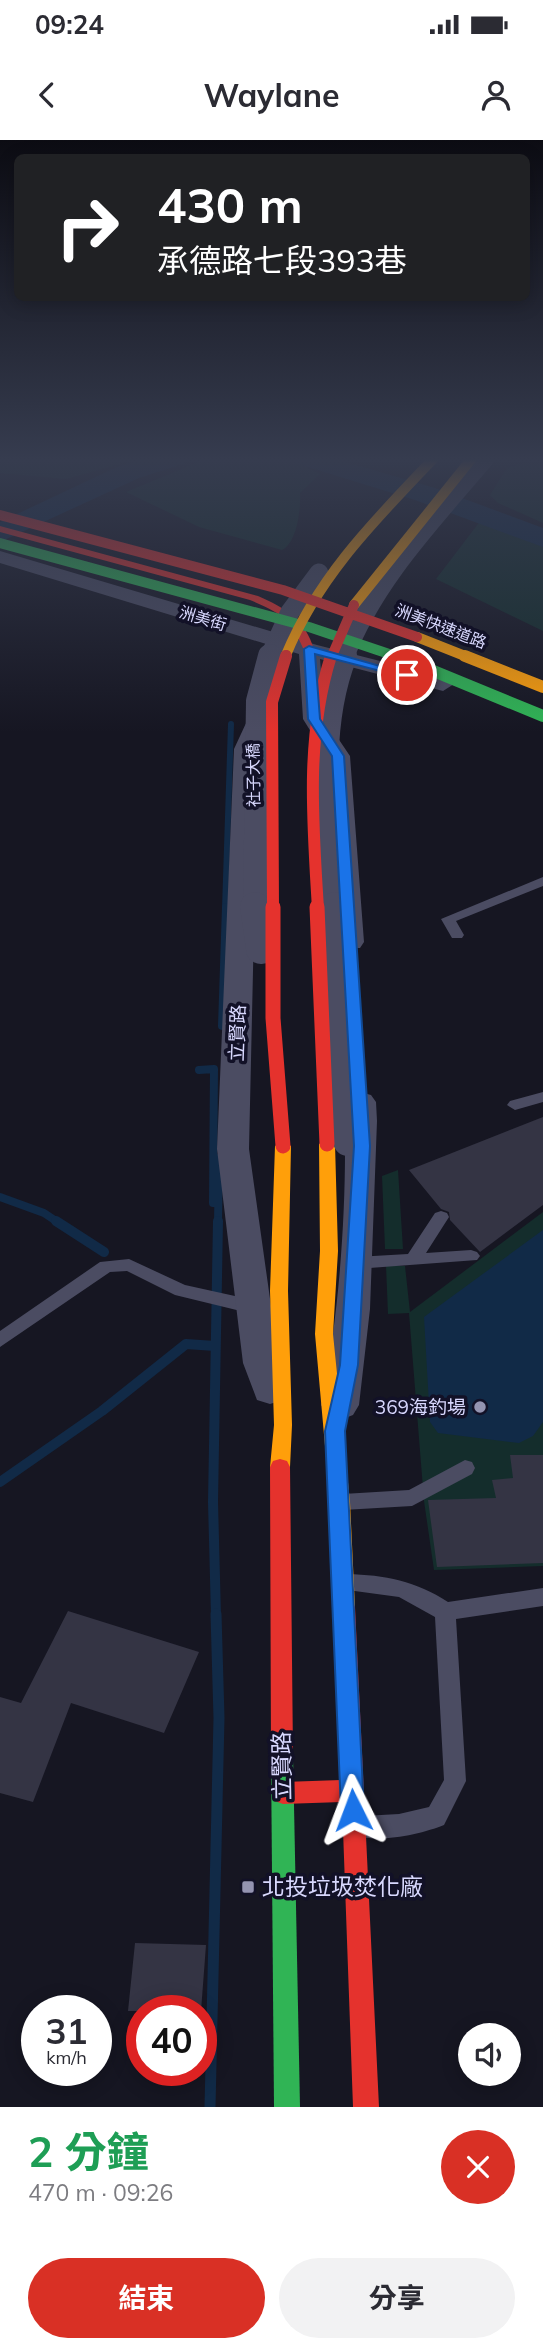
<!DOCTYPE html>
<html lang="zh-TW">
<meta charset="utf-8">
<style>
body{margin:0;font-family:Mulish,"Noto Sans TC",sans-serif;background:#f2f2f3;color:#2b2b33;height:100vh;display:flex;flex-direction:column;font-size:26px;white-space:nowrap}
*{box-sizing:border-box;margin:0}
p{font-size:23px;color:#7c7c81}
.icon{flex:none;width:38px;height:38px;fill:none;stroke:currentColor;stroke-width:2;stroke-linecap:round;stroke-linejoin:round}
.map{position:relative;height:1967px;overflow:hidden}
.details{display:flex;flex-direction:column;background:#fff;flex:1}
.details>*{flex:none}
.banner{position:absolute;left:14px;top:14px;width:516px;height:147px;border-radius:10px;box-shadow:0 4px 18px #0003;background:#202124;color:#fff;overflow:hidden}
.buttons{position:absolute;left:458px;top:1883px;display:grid;gap:14px}
.buttons a{display:grid;place-items:center;width:63px;height:63px;border-radius:50%;background:#fff;box-shadow:0 4px 18px #0003;font-size:35px}
.speed{position:absolute;left:21px;top:1855px;display:flex;gap:14px;font-size:35px;font-weight:700;text-align:center}
.speed>*{display:grid;place-content:center;width:91px;height:91px;border-radius:50%;background:#fff;box-shadow:0 4px 18px #0003;line-height:1}
.speed small{font-size:18px;font-weight:400}
.speed .limit{border:10px solid #d22;background:#fff;color:#111}
.pin{position:absolute;display:grid;place-items:center;width:60px;height:60px;color:#fff;margin:-30px;border:4px solid #fff;border-radius:50%;box-shadow:0 2px 7px #0007}
.me{position:absolute;width:77px;margin:-38px;rotate:357deg;stroke-linejoin:round;filter:drop-shadow(0 0 5px #0008)}
.turn{display:flex;align-items:center;gap:24px;height:147px;padding:0 28px;font-size:32px}
.turn .icon{width:91px;height:91px;stroke-width:2.5}
.turn b{display:block;font-size:49px;line-height:60px}
.round{display:grid;place-items:center;flex:none;width:74px;height:74px;border-radius:37px;background:#f2f2f3}
.summary{display:flex;align-items:center;justify-content:space-between;height:119px;padding:0 28px}
h1{font-size:42px;font-weight:700;line-height:52px;color:#1e9e55}
.button{display:flex;gap:14px;margin-top:auto;padding:14px 28px}
.button a{flex:1;height:80px;border-radius:42px;background:#d93025;color:#fff;font-size:28px;font-weight:700;line-height:80px;text-align:center}
.button a+a{background:#f2f2f3;color:#2b2b33}
.status{display:flex;justify-content:space-between;align-items:center;height:49px;padding:0 35px;background:#fff;direction:ltr}
.status svg{height:19px;fill:currentColor}
header{display:flex;justify-content:space-between;align-items:center;height:91px;padding:0 28px;background:#fff;font-size:32px;font-weight:700}
.map>svg:first-child{display:block}
.green{fill:#142d2c}
.water{fill:#112a47}
.lines{fill:none;stroke-linecap:round;stroke-linejoin:round}
.stream-far3{stroke:#112a47;stroke-width:6}
.stream-far2{stroke:#112a47;stroke-width:8}
.stream-far1{stroke:#112a47;stroke-width:10}
.stream{stroke:#112a47;stroke-width:11}
.river{fill:#112a47;fill-rule:evenodd}
.building{fill:#343444}
.lane{fill:#4b4c62;fill-rule:evenodd}
.street{fill:#4b4c62;fill-rule:evenodd}
.fast{fill:#30b455;fill-rule:evenodd}
.slow{fill:#ff9f0a;fill-rule:evenodd}
.jam{fill:#e5322d;fill-rule:evenodd}
.street-bridge-far2{stroke:#4b4c62;stroke-width:19}
.street-bridge-far1{stroke:#4b4c62;stroke-width:24}
.street-bridge{stroke:#4b4c62;stroke-width:30}
.fast-bridge-far1{stroke:#30b455;stroke-width:10}
.fast-bridge{stroke:#30b455;stroke-width:12}
.slow-bridge-far1{stroke:#ff9f0a;stroke-width:10}
.slow-bridge{stroke:#ff9f0a;stroke-width:12}
.jam-bridge-far2{stroke:#e5322d;stroke-width:10}
.jam-bridge-far1{stroke:#e5322d;stroke-width:12}
.jam-bridge{stroke:#e5322d;stroke-width:15}
.route{fill:#1a73e8;stroke:#114b97;stroke-width:2}
.poi-dot{fill:#9494b1;stroke:#121127;stroke-width:2.5}
.labels{text-anchor:middle;stroke-width:7;stroke-linejoin:round;paint-order:stroke}
.far-street-label{font-size:16px;fill:#d8d8fe;stroke:#121127}
.street-label{font-size:19px;fill:#d8d8fe;stroke:#121127}
.poi-label{font-size:19px;fill:#d8d8fe;stroke:#121127;text-anchor:end}
.near-street-label{font-size:23px;fill:#d8d8fe;stroke:#121127}
.near-poi-label{font-size:23px;fill:#d8d8fe;stroke:#121127;text-anchor:start}
</style>
<div class="status"><b>09:24</b><svg viewBox="0 0 49 12"><path d="M0 12V9h3v3zM5 12V6h3v6zM10 12V3h3v9zM15 12V0h3v12zM26 1h20v11H26zM47 4h2v5h-2z"/></svg></div>
<header><svg class="icon" aria-label="back" viewBox="0 0 24 24"><path d="M15 5l-7 7 7 7"/></svg>Waylane<svg class="icon" aria-label="person" viewBox="0 0 24 24"><circle cx="12" cy="8" r="4"/><path d="M4 21q1-7 8-7t8 7"/></svg></header>
<div class="map">
<svg width="543" height="1967" viewBox="0 0 543 1967">
<rect width="100%" height="100%" fill="#161622"/>
<path class="green" d="M0,317H145L66,339L0,333Z
M211,317H287L320,334L300,353C301,369 297,403 282,410L199,387L126,352Z
M524,323L543,324V383L498,363L490,355L507,328Z
M481,380L543,405V491L436,439Z
M398,1030L403,1109H385L382,1036Z
M543,1072V1426L434,1430L424,1361L409,1173L388,1174L386,1126H405L410,1172Z"/>
<path class="water" d="M543,1090V1282L533,1296L519,1303L438,1293L430,1282L424,1177Z"/>
<g class="lines">
<path class="stream-far3" d="M225,769L231,584"/>
<path class="stream-far2" d="M222,886L226,767
M199,930L214,929L213,1063
M0,1057L44,1073L59,1083
M218,1083L219,1018"/>
<path class="stream-far1" d="M56,1081L104,1112
M0,1342L102,1271L186,1204L215,1206
M216,1476L213,1362L218,1081"/>
<path class="stream" d="M210,1967L219,1578L216,1474"/>
<path class="river" d="M150,317H190L186,323L139,338L0,402V382L119,326Z
M291,317H329L435,348L543,388V407L415,360L295,323Z"/>
</g>
<path class="building" d="M543,977V1065L480,1112L450,1080L449,1072L441,1069L409,1030Z
M510,1315H543V1423L437,1427L428,1360L496,1358L492,1340L513,1338Z
M68,1471L199,1512L164,1593L71,1563L33,1662L0,1653V1557L21,1563Z
M135,1803L206,1805L201,1871H128Z"/>
<g class="lines">
<path class="lane" d="M543,737V746L456,781L464,795L462,798H452L441,779Z
M543,952V962L515,970L507,965L510,961Z
M441,1071L447,1073L449,1077L426,1113L471,1110L477,1112L480,1116L477,1120L356,1129L350,1127L347,1123L350,1119L356,1117L408,1114L435,1073Z
M129,1119L185,1145L253,1160L259,1162L262,1167L259,1172L253,1174L175,1155L127,1131L110,1132L0,1207V1191L100,1122Z
M465,1320L472,1322L475,1328L472,1334L412,1366L343,1370L336,1368L333,1362L336,1356L343,1354L409,1350Z
M347,1434C385,1435 416,1441 448,1462L543,1448V1466L456,1479L466,1641L444,1685C422,1694 377,1704 355,1695L351,1687L355,1679L363,1676L399,1674L429,1667L444,1640L435,1477L399,1457L340,1449L337,1443L340,1437Z"/>
<path class="street" d="M0,411L317,505L451,539L454,544L443,551L320,519L325,579L350,616L364,802L360,808H340L336,802L326,616L303,579L299,514L0,423Z
M255,579L266,586L258,609L249,1009L279,1223L289,1250L283,1260L270,1264L257,1260L243,1223L217,1009L234,609L247,581Z
M360,952L371,955L376,962L377,981L370,1169L359,1265L353,1275L340,1280L327,1275L321,1265C340,1173 348,1056 344,962L349,955Z"/>
<path class="fast" d="M282,1604L290,1608L293,1615L300,1967H274L271,1615L274,1608Z"/>
<path class="slow" d="M327,999L335,1004L338,1111L333,1194L350,1362L355,1467L352,1473L345,1476L338,1473L335,1467L330,1362L315,1194L320,1111L319,1004Z
M283,1001L291,1006L288,1151L292,1285L290,1327L287,1333L280,1335L273,1333L270,1327L274,1285L270,1151L275,1006Z"/>
<path class="jam" d="M0,386L258,456C285,468 306,480 314,510L305,512C290,479 285,475 250,460L0,392Z
M280,1319L287,1321L290,1327L293,1615L290,1622L282,1626L274,1622L271,1615L270,1327L273,1321Z
M345,1458L352,1461L355,1467L379,1967H353L342,1662L283,1664L275,1661L272,1653L275,1645L283,1642L341,1640L335,1467L338,1461Z"/>
<path class="street-bridge-far2" d="M269,518L290,472L319,433
M344,518C374,440 433,380 486,317"/>
<path class="street-bridge-far1" d="M255,769L258,561L270,516
M335,769C330,687 314,595 345,516"/>
<path class="street-bridge" d="M255,767L261,809
M335,767L348,1001"/>
<path class="fast-bridge-far1" d="M0,403L309,487L401,518"/>
<path class="fast-bridge" d="M397,516L543,576"/>
<path class="slow-bridge-far1" d="M354,465L473,317
M417,497L470,518
M286,515C319,435 377,378 435,317"/>
<path class="slow-bridge" d="M465,516L543,547"/>
<path class="jam-bridge-far2" d="M0,375L283,450L417,497
M285,518L286,515
M331,518L354,465"/>
<path class="jam-bridge-far1" d="M273,769L272,562L286,516
M318,769C313,684 305,598 331,516"/>
<path class="jam-bridge" d="M273,767V878L283,1006
M317,767L327,1004"/>
</g>
<linearGradient id="sky" x2="0" y2="1"><stop stop-color="#0c0c13"/><stop offset="0.54" stop-color="#363c4f"/><stop offset="1" stop-color="#363c4f" stop-opacity="0"/></linearGradient>
<rect width="543" height="592" fill="url(#sky)"/>
<path class="route" d="M309,506L412,535L407,538L315,514L320,579L344,616L370,1006L358,1225L345,1291L364,1670L361,1677L353,1681L344,1677L341,1670L325,1291L340,1225L354,1006L332,616L308,579L304,509Z"/>
<g class="poi-dot">
<circle cx="480" cy="1267" r="7"/>
<rect x="241" y="1740" width="14" height="14" rx="3.5"/>
</g>
<g class="labels">
<g class="far-street-label">
<text transform="translate(203 478) rotate(17)" y="6">洲美街</text>
<text transform="translate(441 486) rotate(21)" y="6">洲美快速道路</text>
<text transform="translate(253 635) rotate(-91)" y="6">社子大橋</text>
</g>
<g class="street-label">
<text transform="translate(237 893) rotate(-88)" y="7">立賢路</text>
</g>
<g class="poi-label">
<text x="466" y="1274">369海釣場</text>
</g>
<g class="near-street-label">
<text transform="translate(282 1626) rotate(-91)" y="8">立賢路</text>
</g>
<g class="near-poi-label">
<text x="262" y="1755">北投垃圾焚化廠</text>
</g>
</g>
</svg>
<div class="buttons">
<a><svg class="icon" aria-label="sound" viewBox="0 0 24 24"><path d="M4 9h4l5-4v14l-5-4H4zM17 9q2 3 0 6"/></svg></a>
</div>
<div class="speed"><div>31<small>km/h</small></div><div class="limit">40</div></div>
<div class="pin" style="left:407px;top:535px;background:#d93025"><svg class="icon" aria-label="arrive" viewBox="0 0 24 24"><path d="M6 21V4h12l-3 4 3 4H6"/></svg></div>
<svg class="me" style="left:353px;top:1670px" viewBox="-20 -20 40 40"><path d="M0-17L14 15 0 8-14 15z" fill="#1a73e8" stroke="#fff" stroke-width="4"/></svg>
<div class="banner">
<div class="turn"><svg class="icon" aria-label="right" viewBox="0 0 24 24"><path d="M7 20v-9h11M14 6l5 5-5 5"/></svg><div><b>430 m</b>承德路七段393巷</div></div>
</div>
</div>
<section class="details">
<div class="summary"><div><h1>2 分鐘</h1><p>470 m · 09:26</p></div><a class="round" style="background:#d93025;color:#fff"><svg class="icon" aria-label="close" viewBox="0 0 24 24"><path d="M6 6l12 12M18 6L6 18"/></svg></a></div>
<div class="button"><a>結束</a><a>分享</a></div>
</section>
